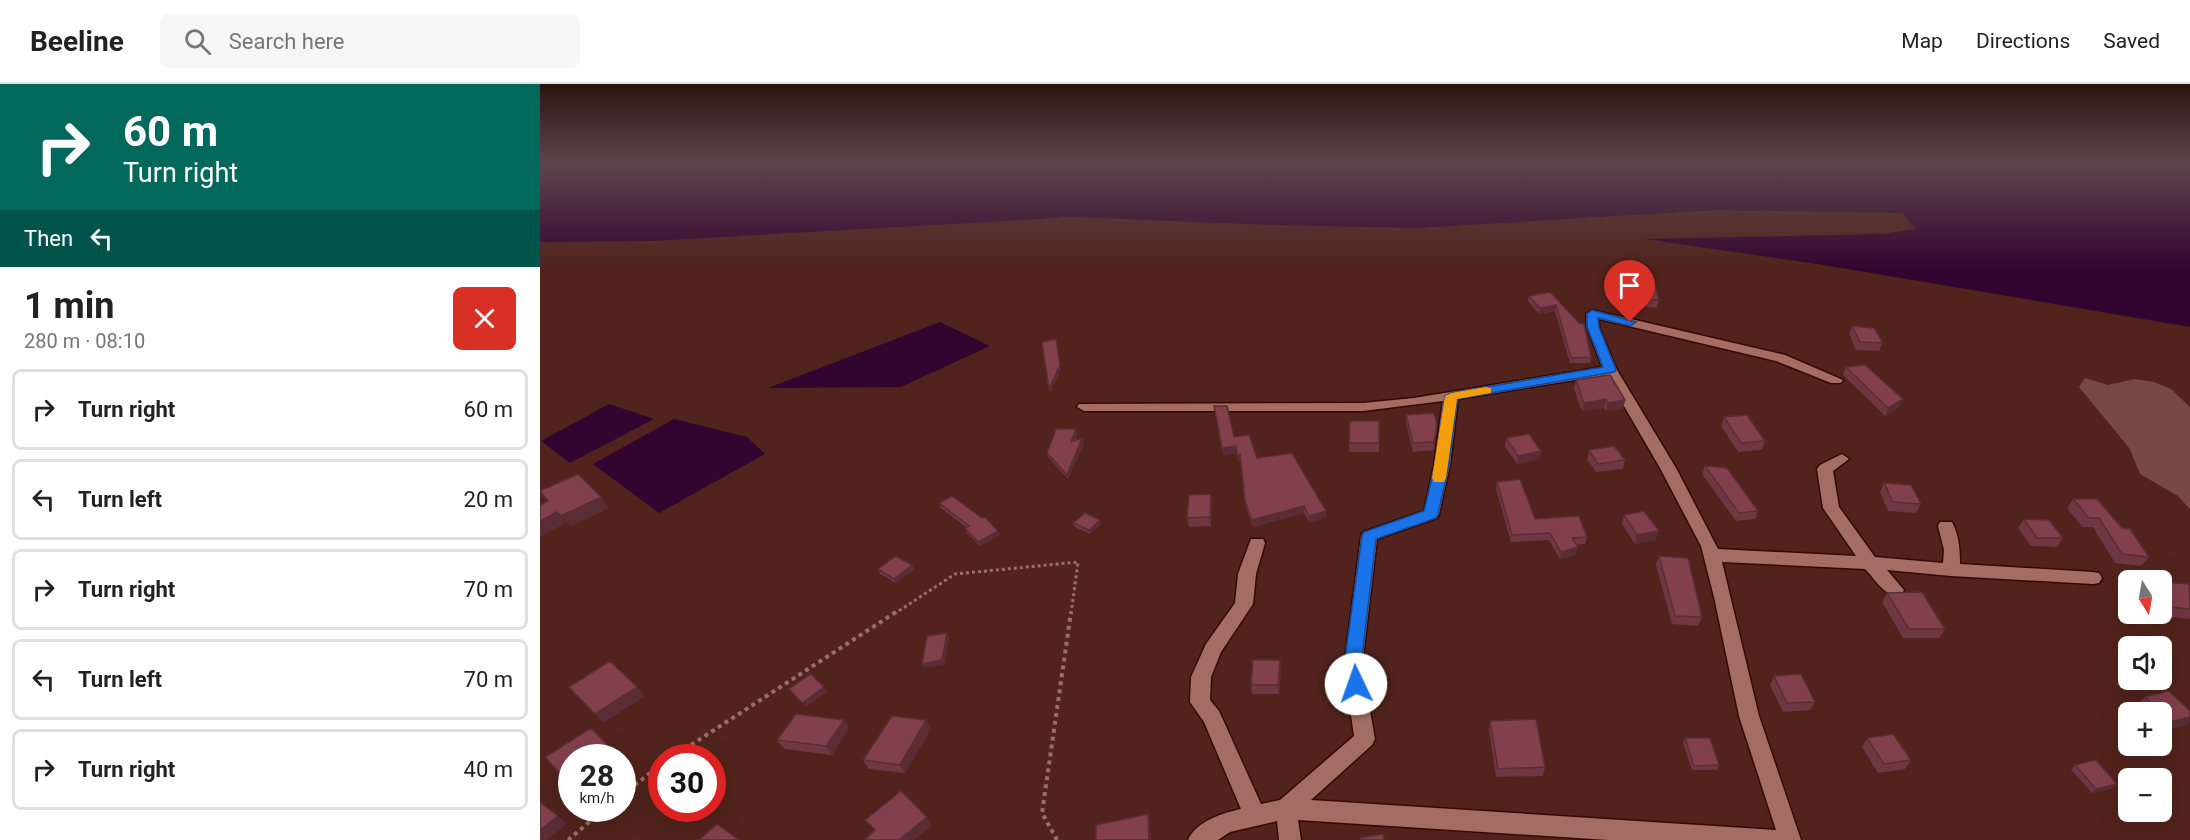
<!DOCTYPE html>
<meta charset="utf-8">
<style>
body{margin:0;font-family:Roboto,sans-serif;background:#f6f6f6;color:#222;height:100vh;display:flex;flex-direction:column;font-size:22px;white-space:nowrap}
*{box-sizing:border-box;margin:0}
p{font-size:20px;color:#767676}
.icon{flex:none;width:33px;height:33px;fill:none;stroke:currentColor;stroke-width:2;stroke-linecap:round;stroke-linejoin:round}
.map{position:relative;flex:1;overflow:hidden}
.sheet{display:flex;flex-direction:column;background:#fff;width:540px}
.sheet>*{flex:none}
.hud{background:#00695c;color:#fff;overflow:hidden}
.needle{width:39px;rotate:169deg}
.controls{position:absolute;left:1578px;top:486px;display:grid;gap:12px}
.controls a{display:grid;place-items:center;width:54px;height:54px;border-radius:9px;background:#fff;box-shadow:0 6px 24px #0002;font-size:30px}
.speed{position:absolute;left:18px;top:660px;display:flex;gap:12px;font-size:30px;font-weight:700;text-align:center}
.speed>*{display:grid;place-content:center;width:78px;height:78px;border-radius:50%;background:#fff;box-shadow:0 6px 24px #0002;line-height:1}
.speed small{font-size:15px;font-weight:400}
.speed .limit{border:9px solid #d22;background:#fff;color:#111}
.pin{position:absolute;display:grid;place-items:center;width:51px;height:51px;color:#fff;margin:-62px -26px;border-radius:50% 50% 50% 0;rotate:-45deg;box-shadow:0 0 6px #0007}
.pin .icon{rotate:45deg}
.me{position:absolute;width:66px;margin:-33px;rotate:357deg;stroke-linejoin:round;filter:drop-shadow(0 0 4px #0008)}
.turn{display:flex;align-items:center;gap:21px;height:126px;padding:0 24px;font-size:27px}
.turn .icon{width:78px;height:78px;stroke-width:2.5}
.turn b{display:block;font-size:42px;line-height:51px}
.then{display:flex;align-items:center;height:57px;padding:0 24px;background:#0003;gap:12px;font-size:22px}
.round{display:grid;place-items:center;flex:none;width:63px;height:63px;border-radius:9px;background:#f6f6f6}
.head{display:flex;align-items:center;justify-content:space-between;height:102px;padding:0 24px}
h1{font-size:36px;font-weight:700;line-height:45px}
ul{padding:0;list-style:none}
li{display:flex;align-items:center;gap:18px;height:81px;margin:0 12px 9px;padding:0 12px;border:3px solid #e0e0e0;border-radius:9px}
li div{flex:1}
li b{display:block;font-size:22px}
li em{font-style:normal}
header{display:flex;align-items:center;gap:36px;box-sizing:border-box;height:84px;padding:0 30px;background:#fff;border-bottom:2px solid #e0e0e0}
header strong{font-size:28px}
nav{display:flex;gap:33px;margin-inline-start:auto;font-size:21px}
.search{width:420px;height:54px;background:#f6f6f6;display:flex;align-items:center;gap:15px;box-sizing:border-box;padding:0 21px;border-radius:9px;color:#767676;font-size:22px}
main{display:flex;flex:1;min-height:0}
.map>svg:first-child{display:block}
.green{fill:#764a43}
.water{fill:#31052f}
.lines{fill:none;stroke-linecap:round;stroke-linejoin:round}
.minor-casing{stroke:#350905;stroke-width:3}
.path-far1{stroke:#976f69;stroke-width:3;stroke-dasharray:3 3;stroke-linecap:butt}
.path{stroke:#976f69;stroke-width:4;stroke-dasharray:4 4;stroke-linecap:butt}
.minor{fill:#a36d64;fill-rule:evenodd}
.wall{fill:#6f3741}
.shaded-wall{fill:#5a2d35}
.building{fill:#81404c;stroke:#5a2d35;stroke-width:1.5}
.route{fill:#1a73e8;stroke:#114b97;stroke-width:1.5}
.slow{fill:#f59e0b}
</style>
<header>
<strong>Beeline</strong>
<div class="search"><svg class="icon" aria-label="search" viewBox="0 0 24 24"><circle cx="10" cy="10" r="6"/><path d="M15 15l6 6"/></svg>Search here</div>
<nav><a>Map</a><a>Directions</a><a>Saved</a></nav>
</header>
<main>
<section class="sheet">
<div class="hud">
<div class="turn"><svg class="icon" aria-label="right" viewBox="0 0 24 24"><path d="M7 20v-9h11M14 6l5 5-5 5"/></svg><div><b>60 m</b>Turn right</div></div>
<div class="then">Then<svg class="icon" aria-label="left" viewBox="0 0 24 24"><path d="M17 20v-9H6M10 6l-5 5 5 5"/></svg></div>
</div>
<div class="head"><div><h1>1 min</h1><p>280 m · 08:10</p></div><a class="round" style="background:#d93025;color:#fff"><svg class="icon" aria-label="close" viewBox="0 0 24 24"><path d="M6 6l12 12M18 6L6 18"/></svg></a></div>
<ul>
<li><svg class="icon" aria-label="right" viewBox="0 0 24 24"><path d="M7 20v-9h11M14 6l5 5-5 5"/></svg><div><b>Turn right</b></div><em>60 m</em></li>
<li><svg class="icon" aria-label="left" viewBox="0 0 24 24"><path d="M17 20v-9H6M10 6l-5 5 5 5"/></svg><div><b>Turn left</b></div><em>20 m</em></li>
<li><svg class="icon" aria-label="right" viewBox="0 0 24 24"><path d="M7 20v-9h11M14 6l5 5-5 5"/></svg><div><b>Turn right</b></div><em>70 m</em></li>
<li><svg class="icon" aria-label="left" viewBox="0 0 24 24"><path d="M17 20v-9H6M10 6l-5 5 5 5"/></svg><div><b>Turn left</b></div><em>70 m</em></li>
<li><svg class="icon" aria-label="right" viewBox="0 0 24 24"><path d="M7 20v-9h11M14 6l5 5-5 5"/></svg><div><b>Turn right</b></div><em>40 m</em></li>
</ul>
</section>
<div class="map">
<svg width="1650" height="756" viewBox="0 0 1650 756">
<rect width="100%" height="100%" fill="#51231c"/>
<path class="green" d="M1545,294L1568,301L1595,295L1614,298L1631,305L1650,323V425L1638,412L1600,390L1590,365L1539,303Z"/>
<path class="water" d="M0,79H1650V243L1284,181L1105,155L1342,150L1376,145L1362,129L1178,126L877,144L733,141L533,133L113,157L0,158Z
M400,238L450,262L361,303L228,304Z
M69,320L114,335L30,379L1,357Z
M134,335L207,353L225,370L119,429L53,380Z"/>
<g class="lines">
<g class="minor-casing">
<path id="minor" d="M1052,226L1245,271L1303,296L1301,299H1291L1236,277L1059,235V243L1077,286L1136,384L1178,465L1316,472L1283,424L1277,385L1280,381L1302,370L1309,375L1293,387L1299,423L1335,473L1403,479L1404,466L1398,442L1400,438H1412C1419,451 1420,466 1420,480L1553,488L1559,489L1562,494L1559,499L1553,500L1411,492L1347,486L1364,506L1361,511C1346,515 1335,495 1325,485L1182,478L1219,632L1261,756H1068L758,736L761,756H739L737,737L690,748L678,756H648C656,737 683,729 701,725L664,638L650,618L651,593L666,560L695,519L698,490L711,455H723L725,459L716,490L713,520L681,568L671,593L670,616L679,627L721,720L740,716L814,652L804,582L821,452L823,448L884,427L894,381L903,317L823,327H544L537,323L539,320L823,319L874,314L1062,283L1047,243L1046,230ZM1066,291L1120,384L1161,462L1174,513L1199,632L1236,746L771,716L832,661L835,655L822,582L837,455L897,434L899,430L910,381L918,315Z"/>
</g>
<path class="path-far1" d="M354,530L415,490L538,478L531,530"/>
<path class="path" d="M131,674L356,528
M82,711L122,680
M28,756L66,724
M517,756L502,729L531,528"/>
<use href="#minor" class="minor"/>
</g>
<path class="wall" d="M1087,197L1119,216L1117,224L1089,222L1086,205Z
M1010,208L1051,273L1050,279H1030L1015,227L999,230L988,217L989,212Z
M1312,242L1343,259L1339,267L1316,266L1309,250Z
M1306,283L1359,323L1345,332L1303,291Z
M1036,296L1085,316L1083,325L1066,327L1064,324L1042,327L1034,305Z
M674,322L694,353L786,434L770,439L764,429L713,443L706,424L701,377L698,378L697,369L683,371Z
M866,331L896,348L894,366L873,368L866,339Z
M1184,333L1225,357L1222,366L1198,368L1181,342Z
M810,337H839V368H809Z
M537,350L535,357L542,354L544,359L528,395L508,373L507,369Z
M966,354L1001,367L1000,375L977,380L965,363Z
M1049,366L1085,376L1083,385L1056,388L1047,375Z
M1165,382L1218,427L1215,435L1196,437L1162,390Z
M957,398L995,435L1047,453L1045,460L1036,461L1038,463L1036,471L1020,475L1009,456L971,458L956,405Z
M1344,399L1381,420L1376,429L1348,427L1340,408Z
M1533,415H1557L1609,473L1601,482L1575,479L1553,443H1542L1527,424Z
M672,418L671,442L649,443L647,434Z
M399,419L458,447L460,451L440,462L427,449L425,444L426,443L401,424Z
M1084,431L1116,456L1095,460L1082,440Z
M1484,435L1523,454L1517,463L1491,462L1478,444Z
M560,436L561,440L550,450L535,443L533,439Z
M1119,472L1162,533L1158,542L1132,540L1116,481Z
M338,485H375L356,499L340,490Z
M1622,498L1650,501V535L1602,530H1622Z
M1347,509L1405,545L1399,554H1363L1342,518Z
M740,576L741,584L739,610H712L711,601Z
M1234,592L1275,618L1270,626L1243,628L1230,601Z
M1605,613L1647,641L1622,647V628H1604L1597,621Z
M304,636L309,644L292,671L244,665L237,656Z
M950,637L1005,683L1003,692L956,693L949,645Z
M391,645L365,689L329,685L323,676Z
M1145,654L1179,681L1177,686H1152L1143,659Z
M1327,654L1371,676L1365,685L1338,689L1322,663Z
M1535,681L1573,704L1552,709L1531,686Z"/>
<path class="shaded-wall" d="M1016,221L1015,227L999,230L1000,224Z
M517,259L521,285L510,310L509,305Z
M1066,315L1064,324L1042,327L1044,319Z
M1363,315L1359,323L1345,332L1348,324Z
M1085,316L1083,325L1066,327L1068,319Z
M536,345L537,350L533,362L531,358Z
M542,354L544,359L528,395L527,391Z
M696,362L697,369L683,371L682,364Z
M1001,367L1000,375L977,380L978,372Z
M700,370L701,377L698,378L697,371Z
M671,410L672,418L671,442L670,433Z
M61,413L69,424L30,443L21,432Z
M764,422V429L713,443L712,436Z
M786,427V434L770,439L769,432Z
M17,428L26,439L0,453V437Z
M560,436L561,440L550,450L549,446Z
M458,447L460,451L440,462L438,458Z
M1119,447L1116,456L1095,460L1097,451Z
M1038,463L1036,471L1020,475L1021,468Z
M372,481L375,485L356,499L354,495Z
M407,549L409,554L405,581L384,584L382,580Z
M740,576L741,584L739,610L738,601Z
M97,603L105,612L63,639L55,630Z
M284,603L287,608L265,623L262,619Z
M1650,633V637L1647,641L1622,647L1630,638Z
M304,636L309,644L292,671L286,662Z
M386,636L391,645L365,689L360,681Z
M82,676L89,683L82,688Z
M1577,700L1573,704L1552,709L1556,705Z
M608,730L610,739L611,756H609Z
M18,732L27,740L7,756H0V746Z
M387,733L392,741L374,756H359Z"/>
<path class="building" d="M1087,197L1115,198L1119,216L1091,214Z
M1010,208L1040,240H1044L1051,273L1031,274L1016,221L1000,224L989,212Z
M1312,242L1334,244L1343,259L1320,258Z
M516,255L520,281L509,305L502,258Z
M1325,281L1363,315L1348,324L1306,283Z
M1070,291L1085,316L1068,319L1066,315L1044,319L1036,296Z
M674,322H687L694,353L709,351L717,374L752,369L786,427L769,432L764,422L712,436L705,417L700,370L697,371L696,362L682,364Z
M894,329L897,340L894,358L873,359L866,331Z
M1207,331L1225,357L1201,359L1184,333Z
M810,337H839V359H809Z
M516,345H536L531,358L542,354L527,391L507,369Z
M989,350L1001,367L978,372L966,354Z
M1074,362L1085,376L1058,380L1049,366Z
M1165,382L1187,384L1218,427L1199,429Z
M38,390L61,413L21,432L17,428L0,437V421L8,417L0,407Z
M980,395L995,435L1039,432L1047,453L1032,454L1038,463L1021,468L1010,449L972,451L957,398Z
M1344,399L1371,401L1381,420L1353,418Z
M671,410L670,433L647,434L649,411Z
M412,412L442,434L445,433L458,447L438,458L425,444L429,442L399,419Z
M1533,415H1557L1582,444L1590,445L1609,473L1582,470L1559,434H1549Z
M1104,427L1119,447L1097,451L1084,431Z
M545,429L560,436L549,446L533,439Z
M1484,435L1509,436L1523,454H1497Z
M356,472L372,481L354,495L338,485Z
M1119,472L1148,474L1162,533L1135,532Z
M1622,498L1649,500L1650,525L1622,522Z
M1382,508L1405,545H1369L1347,509Z
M407,549L402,576L382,580L387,552Z
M713,576H740L738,601H711Z
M70,577L97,603L55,630L29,603Z
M271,590L284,603L262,619L249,605Z
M1261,590L1275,618L1247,619L1234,592Z
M1629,607L1650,627V633L1630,638L1605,613Z
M256,630L304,636L286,662L237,656Z
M352,632L386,636L360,681L323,676Z
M996,635L1005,683L958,685L950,637Z
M51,644L80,674H32V703L5,673Z
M1353,650L1371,676L1344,680L1327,654Z
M1145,654H1170L1179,681L1154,682Z
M1556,676L1577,700L1556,705L1535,681Z
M361,707L387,733L359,756H325L335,746L325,736Z
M0,718L18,732L0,746Z
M608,730L609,756H556V741Z
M177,740L199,756H159Z
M843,750L844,756H820V754Z"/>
<linearGradient id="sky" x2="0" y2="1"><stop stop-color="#2d130f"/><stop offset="0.43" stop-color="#5f454b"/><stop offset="1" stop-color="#5f454b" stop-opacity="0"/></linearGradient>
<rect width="1650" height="185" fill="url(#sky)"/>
<path class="route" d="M1052,226L1096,238L1090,242L1058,234L1059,243L1076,286L1074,288L917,315L909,381L898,430L896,434L836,455L821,582L825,600L822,605L816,607L810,605L804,582L822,452L824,448L884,427L895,381L905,312L911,309L1063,283L1047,243V230Z"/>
<path class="slow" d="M946,303L951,304V309L917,315L906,394L904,398H894L892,394L905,312L911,309Z"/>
</svg>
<div class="controls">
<a><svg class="needle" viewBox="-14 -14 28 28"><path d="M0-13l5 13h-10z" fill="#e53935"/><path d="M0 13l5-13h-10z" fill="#767676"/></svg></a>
<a><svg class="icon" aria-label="sound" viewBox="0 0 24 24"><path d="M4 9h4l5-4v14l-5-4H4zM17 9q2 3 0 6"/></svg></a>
<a>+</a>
<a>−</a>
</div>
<div class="speed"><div>28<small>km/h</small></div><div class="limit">30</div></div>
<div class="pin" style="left:1090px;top:238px;background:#d93025"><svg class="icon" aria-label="arrive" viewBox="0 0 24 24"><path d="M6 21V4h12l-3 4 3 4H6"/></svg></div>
<svg class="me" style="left:816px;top:600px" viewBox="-20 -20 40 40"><circle r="19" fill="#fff"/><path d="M0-13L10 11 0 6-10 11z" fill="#1a73e8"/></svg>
</div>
</main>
